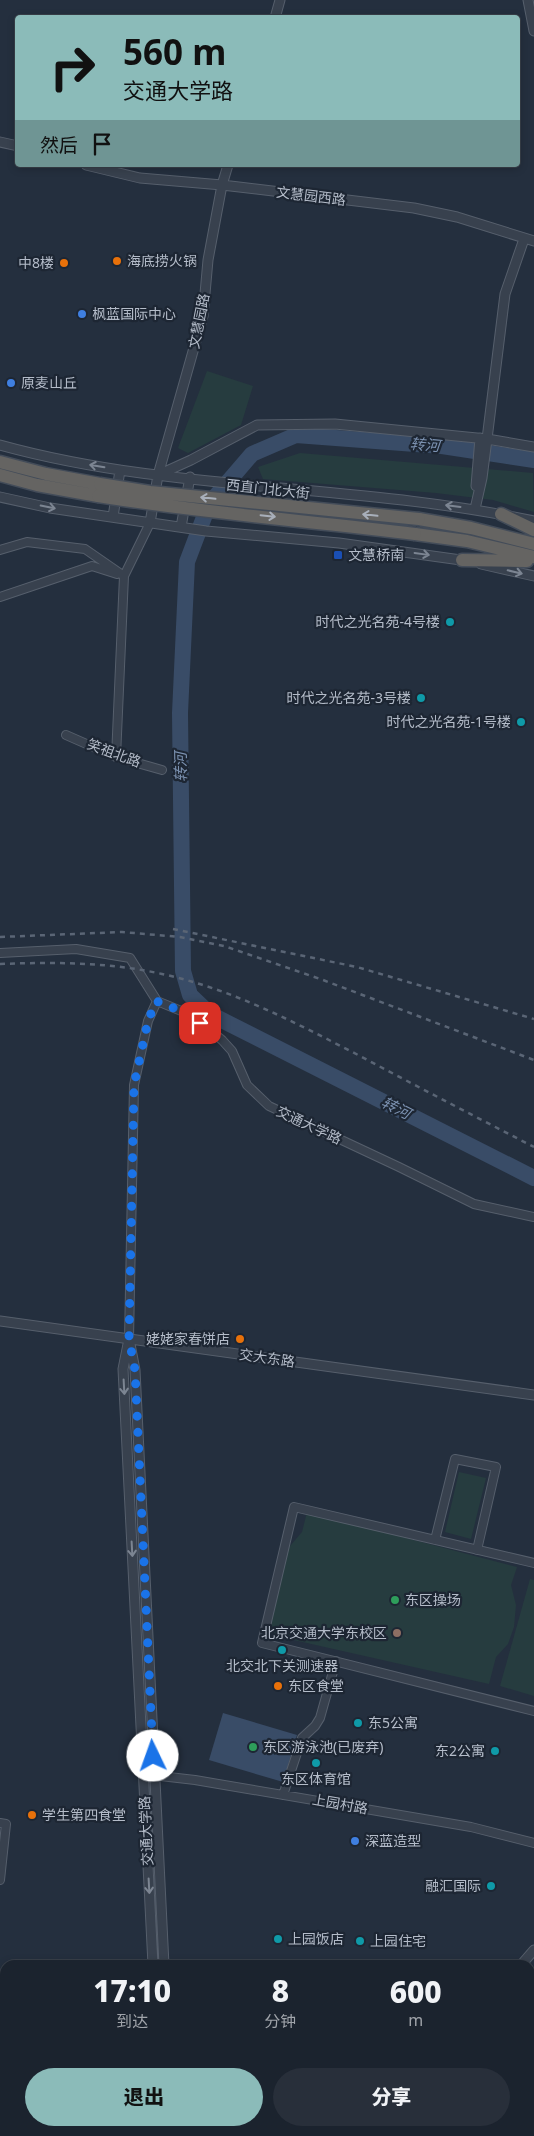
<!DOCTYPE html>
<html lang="zh">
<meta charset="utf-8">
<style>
body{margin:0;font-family:"Noto Sans","Noto Sans SC",sans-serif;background:#282f3a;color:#f1f3f6;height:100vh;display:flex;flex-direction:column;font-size:19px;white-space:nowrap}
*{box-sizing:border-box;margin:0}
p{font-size:16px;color:#a0a4aa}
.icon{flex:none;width:28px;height:28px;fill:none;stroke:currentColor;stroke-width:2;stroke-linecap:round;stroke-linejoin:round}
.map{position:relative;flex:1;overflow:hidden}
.sheet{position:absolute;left:0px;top:1960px;width:535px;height:176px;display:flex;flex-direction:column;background:#1b232e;border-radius:15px 15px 0 0;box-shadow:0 2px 8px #0003,0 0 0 1px #39404a}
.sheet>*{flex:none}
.top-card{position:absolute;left:15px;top:15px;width:505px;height:152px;border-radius:5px;box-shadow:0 2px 8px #0003,0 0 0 1px #39404a;background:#8bbbb9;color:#111;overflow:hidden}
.pin{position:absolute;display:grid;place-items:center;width:42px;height:42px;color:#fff;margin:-21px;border-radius:10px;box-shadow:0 2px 8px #0006}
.me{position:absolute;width:55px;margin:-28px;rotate:357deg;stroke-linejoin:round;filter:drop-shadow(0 0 4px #0008)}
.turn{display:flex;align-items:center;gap:18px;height:105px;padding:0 25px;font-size:22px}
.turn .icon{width:65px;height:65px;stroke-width:2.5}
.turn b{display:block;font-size:35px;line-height:42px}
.then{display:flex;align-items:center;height:48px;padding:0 25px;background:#0003;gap:10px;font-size:19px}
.eta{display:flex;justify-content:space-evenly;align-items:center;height:85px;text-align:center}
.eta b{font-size:30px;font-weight:800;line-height:35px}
.action{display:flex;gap:10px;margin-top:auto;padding:10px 25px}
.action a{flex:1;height:58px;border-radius:30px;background:#8bbbb9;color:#111;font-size:20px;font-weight:800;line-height:58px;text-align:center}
.action a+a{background:#282f3a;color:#f1f3f6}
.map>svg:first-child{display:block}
.green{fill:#263c3f}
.water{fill:#394c67}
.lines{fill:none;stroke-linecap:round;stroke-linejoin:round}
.river{stroke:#394c67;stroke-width:16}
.minor-casing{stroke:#565f6c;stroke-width:10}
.tertiary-casing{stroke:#565f6c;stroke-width:11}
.secondary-casing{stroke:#565f6c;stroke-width:12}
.trunk-casing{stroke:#434c59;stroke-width:15}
.minor{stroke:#38414e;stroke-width:8}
.tertiary{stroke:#38414e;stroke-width:9}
.secondary{stroke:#465061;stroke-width:10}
.trunk{stroke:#656462;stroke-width:12}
.rail{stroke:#5a6575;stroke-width:2.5;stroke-dasharray:5 5;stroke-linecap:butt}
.trunk-bridge-casing{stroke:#434c59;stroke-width:15;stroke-linecap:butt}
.trunk-bridge{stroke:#656462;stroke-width:12}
.oneway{stroke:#7c8592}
.oneway2{stroke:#a8afba}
.route{stroke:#1a73e8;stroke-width:9;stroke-dasharray:0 16.2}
.food-dot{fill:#e8710a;stroke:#1d2633;stroke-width:2}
.shop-dot{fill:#3f7fe0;stroke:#1d2633;stroke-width:2}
.transit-dot{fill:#1a4fb4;stroke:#1d2633;stroke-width:2}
.culture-dot{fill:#0f9aa8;stroke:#1d2633;stroke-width:2}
.leisure-dot{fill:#2e9e5b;stroke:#1d2633;stroke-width:2}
.education-dot{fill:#8d6e63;stroke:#1d2633;stroke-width:2}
.labels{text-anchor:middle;stroke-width:4.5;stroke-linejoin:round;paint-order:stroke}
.street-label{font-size:14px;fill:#b4bcc9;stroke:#1d2633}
.poi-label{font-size:14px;fill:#b4bcc9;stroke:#1d2633;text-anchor:start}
.water-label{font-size:15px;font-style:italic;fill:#7c92b1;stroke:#1d2633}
</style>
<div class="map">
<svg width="534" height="2136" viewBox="0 0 534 2136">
<rect width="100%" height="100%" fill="#242f3e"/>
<path class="green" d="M207,371L253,386L241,425L188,453L178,448Z
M300,453L533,473L534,512L493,500L436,493L263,479L258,467Z
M459,1472L486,1478L471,1539L445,1532Z
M307,1512L517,1567L511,1585L516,1605L514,1627L508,1644L496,1657L489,1684L267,1634L285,1552L302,1532Z
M530,1579L534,1580V1696L500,1686Z"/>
<path class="water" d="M223,1713L297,1735L283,1782L209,1760Z"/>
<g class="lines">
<path class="river" d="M534,460L442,446L296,435L252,454L209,504L187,562L180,713L183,971L190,995L210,1014L534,1178"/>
<g class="minor-casing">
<path id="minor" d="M0,550L27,542L85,549L124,576
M0,597L92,566L117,574
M66,735L116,757L162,770
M116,757L124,576L150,523
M0,953L76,949L130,958L157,1001
M129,1339L134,1085L148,1021L157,1001L191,1015L222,1040L232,1051L247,1085L269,1106L399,1167L474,1204L534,1217
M435,1540L455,1459L496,1467L477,1550
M534,1563L294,1507L262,1643L534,1711
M143,1774L195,1780L471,1827L534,1843
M283,1795L302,1738L315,1726L320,1718L336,1661
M0,1823L6,1824L0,1880"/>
</g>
<g class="tertiary-casing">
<path id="tertiary" d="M528,0L534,31
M275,18L280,0
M0,142L18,146
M86,165L140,178L222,185L414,208L457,217L534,241
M0,445C174,493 358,483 534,521
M158,475L191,460L257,425L335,424L487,439L505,294L524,239
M476,486L480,438
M0,497L50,508L206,531L339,543L468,561
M475,509L482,478L487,439L534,447
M113,517L120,470
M150,523L158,475L203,316L208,260L222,185L228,165
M181,527L190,477
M481,564L534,576
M0,1321L534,1395
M129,1339L123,1369L153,1965
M130,1344L135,1370L164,1965
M521,1965L534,1950
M530,2025L534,2022
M162,2131V2136
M172,2131V2136
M325,2136L332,2131
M397,2136L402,2131"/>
</g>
<g class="secondary-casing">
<path id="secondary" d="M530,1996L534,1992
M530,2010L534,2006
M349,2136L357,2131
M383,2136L388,2131"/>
</g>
<g class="trunk-casing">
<path id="trunk" d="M0,462L46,474L100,484
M0,475L37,485L98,496
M501,514L534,530
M419,519L471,528L534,544
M415,534L467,541L534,557
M462,560L527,561"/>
</g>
<use href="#minor" class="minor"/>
<use href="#tertiary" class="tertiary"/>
<use href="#secondary" class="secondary"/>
<use href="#trunk" class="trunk"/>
<path class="rail" d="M173,929L357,967L534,1019
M0,937L122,932L180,937L224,946L323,980L534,1060
M0,964C54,962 109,962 162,974C232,989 296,1023 360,1056C418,1087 476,1117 534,1147"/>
<g class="trunk-bridge-casing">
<path id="trunk-bridge" d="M100,484L150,492L419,519
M98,496C203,513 310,521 415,534"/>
</g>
<use href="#trunk-bridge" class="trunk-bridge"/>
</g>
<defs><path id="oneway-shaft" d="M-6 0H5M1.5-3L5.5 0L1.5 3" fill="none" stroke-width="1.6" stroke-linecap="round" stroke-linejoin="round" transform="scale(1.25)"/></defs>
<g class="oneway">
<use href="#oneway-shaft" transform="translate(97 466) rotate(-171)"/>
<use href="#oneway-shaft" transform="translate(453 506) rotate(-173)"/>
<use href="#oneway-shaft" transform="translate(48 507) rotate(11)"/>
<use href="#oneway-shaft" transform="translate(422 554) rotate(8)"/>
<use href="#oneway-shaft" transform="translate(515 572) rotate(13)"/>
<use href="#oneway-shaft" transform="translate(124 1387) rotate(87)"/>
<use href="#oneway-shaft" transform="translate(132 1549) rotate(87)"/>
<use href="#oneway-shaft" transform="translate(149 1886) rotate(87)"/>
</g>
<g class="oneway2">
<use href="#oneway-shaft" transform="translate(208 498) rotate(-174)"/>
<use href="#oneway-shaft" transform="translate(370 515) rotate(-174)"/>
<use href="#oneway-shaft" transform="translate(268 516) rotate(6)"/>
</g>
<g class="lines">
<path class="route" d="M153,1756L135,1370L129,1339L134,1085L148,1021L156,1001L191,1015L200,1023"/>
</g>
<g class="food-dot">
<circle cx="117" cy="261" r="5"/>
<circle cx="64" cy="263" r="5"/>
<circle cx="240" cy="1339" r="5"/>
<circle cx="278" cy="1686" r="5"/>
<circle cx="32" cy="1815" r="5"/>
</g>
<g class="shop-dot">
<circle cx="82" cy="314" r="5"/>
<circle cx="11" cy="383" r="5"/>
<circle cx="355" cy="1841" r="5"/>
</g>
<rect class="transit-dot" x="333" y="550" width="10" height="10" rx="2.5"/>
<g class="culture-dot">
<circle cx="450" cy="622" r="5"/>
<circle cx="421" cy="698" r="5"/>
<circle cx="521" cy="722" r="5"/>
<circle cx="282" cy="1650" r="5"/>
<circle cx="358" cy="1723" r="5"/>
<circle cx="495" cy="1751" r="5"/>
<circle cx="316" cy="1763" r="5"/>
<circle cx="491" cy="1886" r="5"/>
<circle cx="278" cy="1939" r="5"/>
<circle cx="360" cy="1941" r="5"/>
</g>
<g class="leisure-dot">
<circle cx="395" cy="1600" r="5"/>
<circle cx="253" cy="1747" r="5"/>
</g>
<circle class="education-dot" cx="397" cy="1633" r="5"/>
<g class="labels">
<g class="street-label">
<text transform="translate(311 196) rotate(7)" y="5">文慧园西路</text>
<text transform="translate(199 321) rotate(-79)" y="5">文慧园路</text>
<text transform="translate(268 489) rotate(6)" y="5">西直门北大街</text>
<text transform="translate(114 753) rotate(20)" y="5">笑祖北路</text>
<text transform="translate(309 1125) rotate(25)" y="5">交通大学路</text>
<text transform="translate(267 1358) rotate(8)" y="5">交大东路</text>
<text transform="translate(340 1804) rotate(10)" y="5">上园村路</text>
<text transform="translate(146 1831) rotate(-93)" y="5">交通大学路</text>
</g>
<g class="poi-label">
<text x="127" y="266">海底捞火锅</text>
<text x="54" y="268" text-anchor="end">中8楼</text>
<text x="92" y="319">枫蓝国际中心</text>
<text x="21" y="388">原麦山丘</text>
<text x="348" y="560">文慧桥南</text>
<text x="440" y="627" text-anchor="end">时代之光名苑-4号楼</text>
<text x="411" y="703" text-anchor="end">时代之光名苑-3号楼</text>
<text x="511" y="727" text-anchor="end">时代之光名苑-1号楼</text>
<text x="230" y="1344" text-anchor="end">姥姥家春饼店</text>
<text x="405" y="1605">东区操场</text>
<text x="387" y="1638" text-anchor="end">北京交通大学东校区</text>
<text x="282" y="1671" text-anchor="middle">北交北下关测速器</text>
<text x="288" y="1691">东区食堂</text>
<text x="368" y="1728">东5公寓</text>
<text x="263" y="1752">东区游泳池(已废弃)</text>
<text x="485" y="1756" text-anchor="end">东2公寓</text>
<text x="316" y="1784" text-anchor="middle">东区体育馆</text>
<text x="42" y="1820">学生第四食堂</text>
<text x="365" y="1846">深蓝造型</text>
<text x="481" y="1891" text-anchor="end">融汇国际</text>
<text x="288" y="1944">上园饭店</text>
<text x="370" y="1946">上园住宅</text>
</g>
<g class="water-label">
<text transform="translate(425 445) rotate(5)" y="5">转河</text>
<text transform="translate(181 767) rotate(-91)" y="5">转河</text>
<text transform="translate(396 1108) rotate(27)" y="5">转河</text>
</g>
</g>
</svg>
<div class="pin" style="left:200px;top:1023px;background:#d93025"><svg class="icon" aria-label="arrive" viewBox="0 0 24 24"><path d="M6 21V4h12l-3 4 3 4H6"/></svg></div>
<svg class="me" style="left:153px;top:1756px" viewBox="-20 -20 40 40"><circle r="19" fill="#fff"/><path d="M0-13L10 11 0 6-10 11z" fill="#1a73e8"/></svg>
<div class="top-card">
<div class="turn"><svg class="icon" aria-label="right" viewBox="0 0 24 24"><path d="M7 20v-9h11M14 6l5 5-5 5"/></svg><div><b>560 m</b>交通大学路</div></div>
<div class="then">然后<svg class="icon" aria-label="arrive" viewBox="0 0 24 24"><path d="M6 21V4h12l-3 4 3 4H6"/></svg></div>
</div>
<section class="sheet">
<div class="eta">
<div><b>17:10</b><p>到达</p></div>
<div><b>8</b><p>分钟</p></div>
<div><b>600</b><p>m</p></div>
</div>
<div class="action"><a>退出</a><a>分享</a></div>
</section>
</div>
